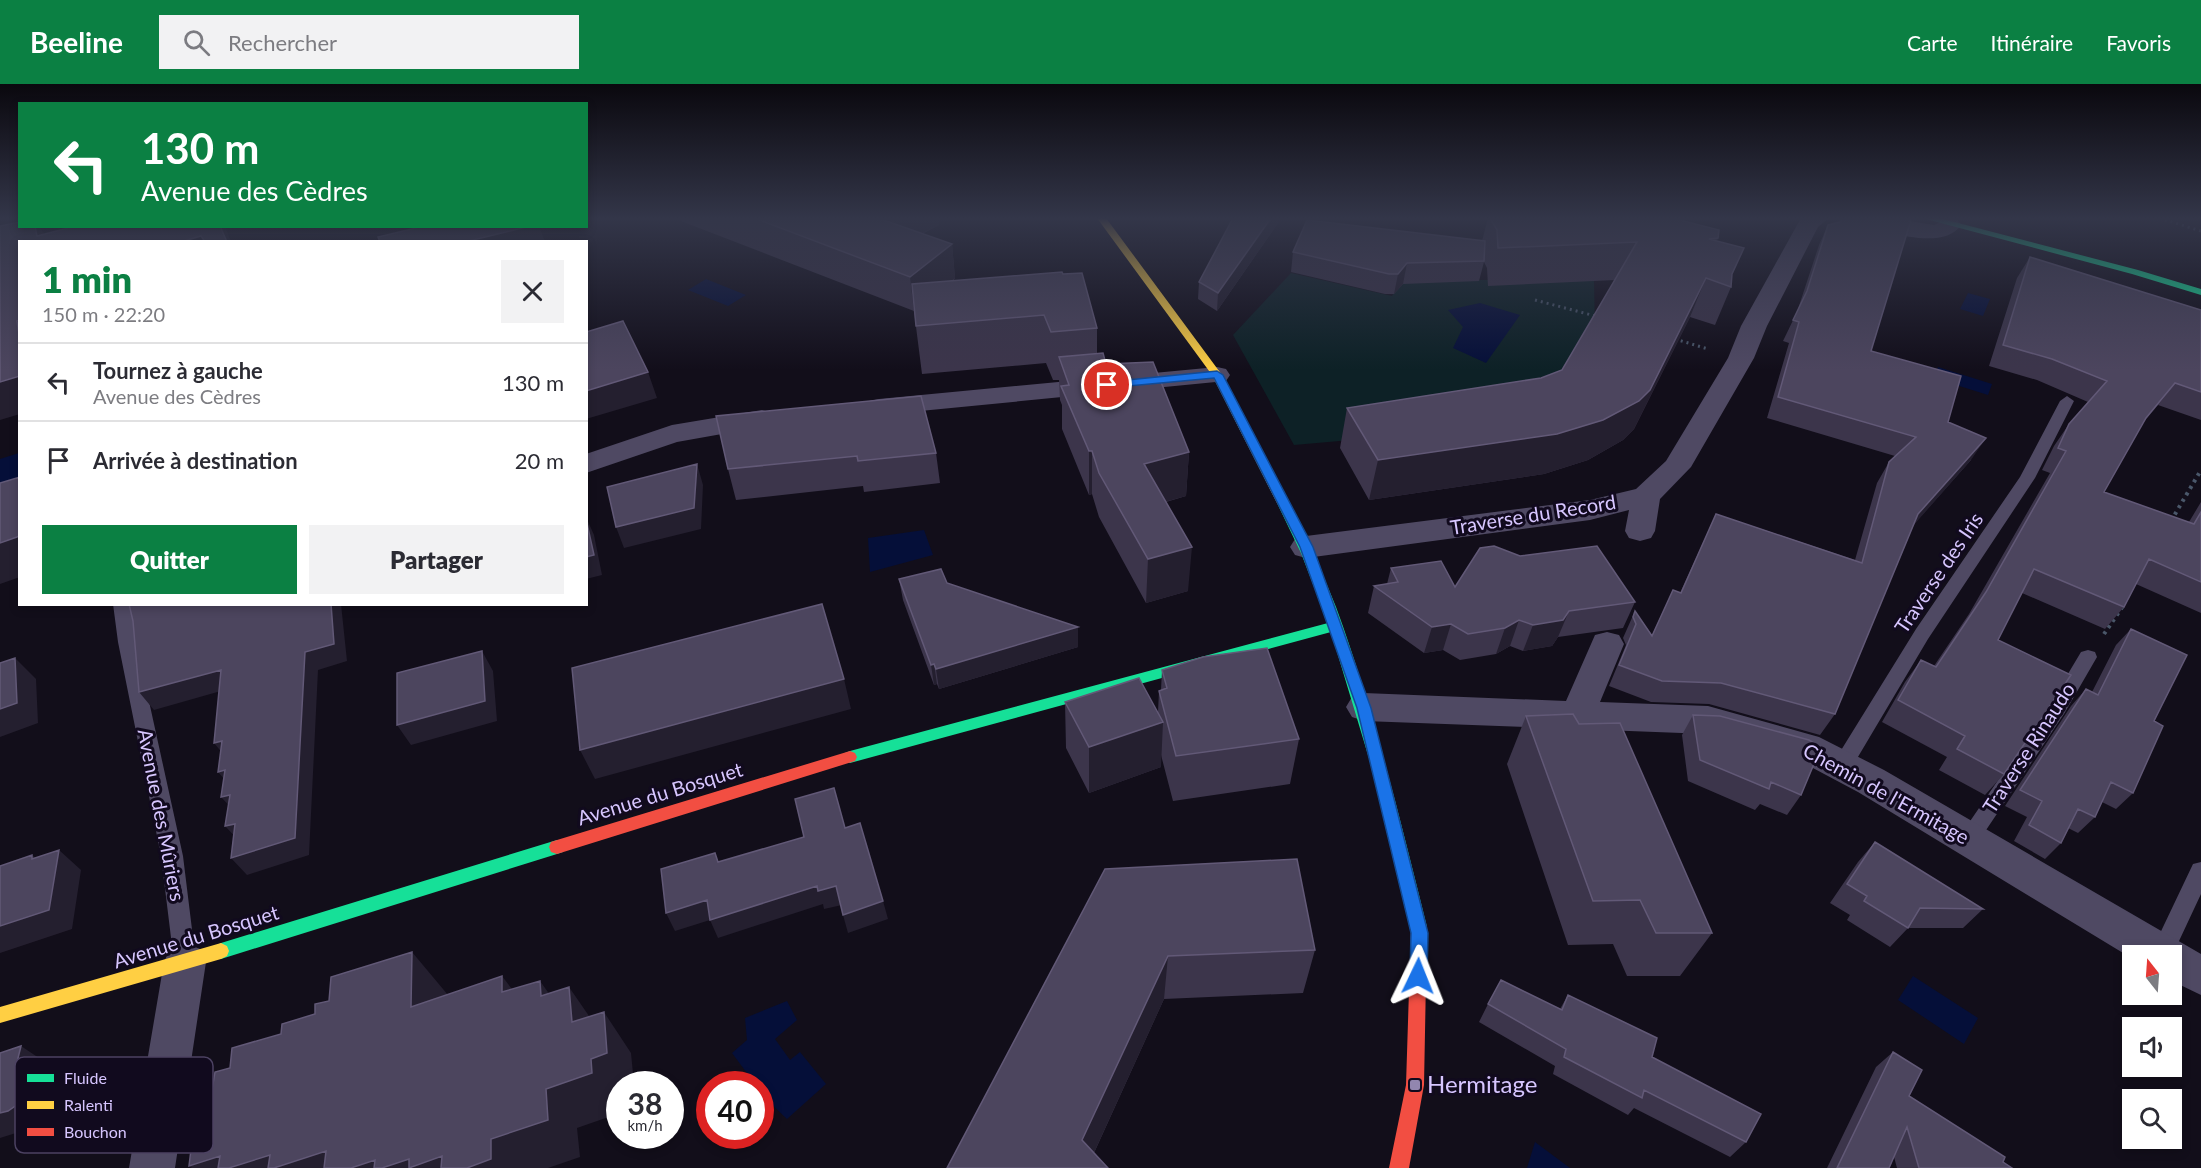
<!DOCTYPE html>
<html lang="fr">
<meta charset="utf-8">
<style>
body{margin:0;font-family:Lato,sans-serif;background:#f2f2f3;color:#2b2b33;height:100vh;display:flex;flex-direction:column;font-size:22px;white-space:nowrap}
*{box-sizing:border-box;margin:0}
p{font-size:20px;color:#7c7c81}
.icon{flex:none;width:33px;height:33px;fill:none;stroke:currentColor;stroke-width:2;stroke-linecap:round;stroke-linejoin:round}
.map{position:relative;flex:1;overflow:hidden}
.panel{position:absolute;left:18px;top:156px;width:570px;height:366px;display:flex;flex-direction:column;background:#fff;border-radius:0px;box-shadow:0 3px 9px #0003}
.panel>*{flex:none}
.top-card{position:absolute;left:18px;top:18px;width:570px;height:126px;border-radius:0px;box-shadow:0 3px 9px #0003;background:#0b8043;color:#fff;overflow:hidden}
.needle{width:39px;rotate:343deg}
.controls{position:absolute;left:2122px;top:861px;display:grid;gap:12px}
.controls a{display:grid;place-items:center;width:60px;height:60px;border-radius:0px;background:#fff;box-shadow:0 3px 9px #0003;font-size:30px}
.speed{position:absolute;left:606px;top:987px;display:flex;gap:12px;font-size:30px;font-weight:700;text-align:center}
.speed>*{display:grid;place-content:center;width:78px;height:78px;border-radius:50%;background:#fff;box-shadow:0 3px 9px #0003;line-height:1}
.speed small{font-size:15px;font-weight:400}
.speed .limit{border:9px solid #d22;background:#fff;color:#111}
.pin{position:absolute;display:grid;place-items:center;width:51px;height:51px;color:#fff;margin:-26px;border:3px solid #fff;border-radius:50%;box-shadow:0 2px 6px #0007}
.me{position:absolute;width:66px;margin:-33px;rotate:2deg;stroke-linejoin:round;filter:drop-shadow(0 0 4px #0008)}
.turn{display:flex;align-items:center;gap:21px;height:126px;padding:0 24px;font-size:27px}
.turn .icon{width:78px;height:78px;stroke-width:2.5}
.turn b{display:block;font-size:42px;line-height:51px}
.round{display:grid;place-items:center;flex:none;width:63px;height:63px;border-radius:0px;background:#f2f2f3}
.summary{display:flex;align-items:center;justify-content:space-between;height:102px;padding:0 24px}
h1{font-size:36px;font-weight:800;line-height:45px;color:#0b8043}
.action{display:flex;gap:12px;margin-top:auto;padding:12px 24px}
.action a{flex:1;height:69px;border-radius:0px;background:#0b8043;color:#fff;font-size:24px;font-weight:800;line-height:69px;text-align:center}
.action a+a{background:#f2f2f3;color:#2b2b33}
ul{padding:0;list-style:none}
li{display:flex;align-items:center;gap:18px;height:78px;padding:0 24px;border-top:2px solid #e1e1e2}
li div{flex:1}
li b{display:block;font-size:22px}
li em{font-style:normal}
header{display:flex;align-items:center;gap:36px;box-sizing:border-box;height:84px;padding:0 30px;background:#0b8043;color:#fff}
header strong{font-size:28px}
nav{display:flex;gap:33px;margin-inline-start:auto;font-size:21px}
.search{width:420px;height:54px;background:#f2f2f3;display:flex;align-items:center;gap:15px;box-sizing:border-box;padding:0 21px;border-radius:0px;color:#7c7c81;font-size:22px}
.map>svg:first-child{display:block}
.green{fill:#0d2126}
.water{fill:#050f39}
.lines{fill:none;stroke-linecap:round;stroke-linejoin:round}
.path-far1{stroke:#4a576a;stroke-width:3;stroke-dasharray:2 4;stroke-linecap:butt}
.path{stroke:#4a576a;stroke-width:4;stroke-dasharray:3 4.5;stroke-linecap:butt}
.lane{fill:#4f4963;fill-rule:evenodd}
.street{fill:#4f4963;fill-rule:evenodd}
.fast{fill:#16e098;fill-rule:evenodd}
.slow{fill:#ffcf43;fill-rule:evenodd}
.jam{fill:#f24e42;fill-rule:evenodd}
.wall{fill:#3c354b}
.shaded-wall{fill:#241f2f}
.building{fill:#4c455e;stroke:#625977;stroke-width:1.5}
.route{fill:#1a73e8;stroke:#114b97;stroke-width:1.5}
.poi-dot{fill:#9286af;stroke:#110a1e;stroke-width:2}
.labels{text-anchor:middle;stroke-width:6;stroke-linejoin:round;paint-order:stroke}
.street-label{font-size:20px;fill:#d7c6ff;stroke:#110a1e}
.near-poi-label{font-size:24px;fill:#d7c6ff;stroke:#110a1e;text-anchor:start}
.key{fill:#110a1e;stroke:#4c4262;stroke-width:1.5}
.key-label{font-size:16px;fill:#d7c6ff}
</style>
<header>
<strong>Beeline</strong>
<div class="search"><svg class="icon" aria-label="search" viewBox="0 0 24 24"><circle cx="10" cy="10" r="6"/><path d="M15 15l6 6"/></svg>Rechercher</div>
<nav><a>Carte</a><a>Itinéraire</a><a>Favoris</a></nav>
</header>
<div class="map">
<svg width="2201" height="1084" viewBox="0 0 2201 1084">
<rect width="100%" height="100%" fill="#120e1a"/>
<path class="green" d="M1291,189L1392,212L1400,198L1594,193L1595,250L1557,317L1476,345L1294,361L1233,251Z"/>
<path class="water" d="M706,195L746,211L728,222L688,206Z
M1968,209L1990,215L1983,232L1960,225Z
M1480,219L1520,231L1486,279L1453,264L1463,243L1448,226Z
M1938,283L1992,300L1988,311L1934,294Z
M19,369V396L0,402V375Z
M924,446L933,471L870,488L868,454Z
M1913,892L1978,934L1964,960L1898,916Z
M787,917L797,936L775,955L790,976L800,968L826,1000L787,1035L761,1010L760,1000H755L732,969L747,956L745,934Z
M1535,1058L1570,1084H1527Z"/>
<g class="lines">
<path class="path-far1" d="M2159,134L2201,147
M1535,216L1599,233
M1675,255L1708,265"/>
<path class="path" d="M2171,437L2201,386
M2104,550L2123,522"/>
<path class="lane" d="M2067,312L2074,317L2035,394L1928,555L1849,688L1842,690L1835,688L1832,682L1835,676L1916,545L2020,393L2060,317Z
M113,520H131L136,558L183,772L196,878L193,885L185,888L177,885L174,878L161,772L118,558Z
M2088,566L2095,568L2097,573L2064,630L1976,761L1969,764L1962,761L1959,755L1962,749L2050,620L2081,568Z
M2201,778V810L2172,872H2152L2154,862L2193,780Z"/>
<path class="street" d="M1801,134H1829L1818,143L1767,242L1754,274L1691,383L1660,415L1655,447L1651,454L1640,457L1629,454L1625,447L1629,426L1590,436L1306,474L1295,471L1290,463L1295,455L1306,452L1590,416L1636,405L1666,377L1728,274L1741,242Z
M1855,134H1891L1934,141L1949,134L1958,136L1961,141C1943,168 1883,147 1858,139Z
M1217,283L1226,285L1230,291L1226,297L879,331L869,329L865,323L869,317L879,315Z
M762,326L772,329L776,335L772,341L677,358L586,389V370L672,341Z
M1607,548L1619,551L1624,560L1600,618L1708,622L1819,653L1884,686L2201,870V911L2172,897V872H2133V875L1858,708L1796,675L1708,650L1364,637L1352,633L1346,623L1352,613L1364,609L1566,617L1595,551Z
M185,859L200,865L206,878L175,1084H129L164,878L170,865Z"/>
<path class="fast" d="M1922,134H1939L2138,186L2201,205V211L2132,190Z
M1283,415L1289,419C1306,453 1322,487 1336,523C1374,627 1400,735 1427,843L1425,848L1419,850L1413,848L1411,843L1371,681L1331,548L850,679L845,677L843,673L845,669L850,667L1328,539L1301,469L1277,419Z
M557,756L563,758L565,763L563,768L557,770L221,875L215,872L213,867L215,862L221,859Z"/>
<path class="slow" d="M1097,134H1106L1222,291L1289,419L1287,422L1283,423L1277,419L1212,291Z
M221,859L227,862L229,867L227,872L221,875L0,939V923Z"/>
<path class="jam" d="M850,667L855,669L857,673L855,677L557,770L551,768L549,763L551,758L557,756Z
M1419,836L1425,838L1427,843L1424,1001L1409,1084H1389L1406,1001L1411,843L1413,838Z"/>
</g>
<path class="wall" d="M673,134H938L939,141L922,150L952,160L955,194L953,197L1063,190L1097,244V269L1106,280L1189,368L1186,412L1166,418L1188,507L1146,519L1099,433L1092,410L1089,411L1062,345V321L1060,316L1059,296H1053L1046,279L922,290L914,227Z
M1233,134H1279L1278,139L1217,227L1198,215L1199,198Z
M1488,134H1672L1718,154L1717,157L1731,192V203L1715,241L1690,233L1634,345L1623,356L1588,376L1544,390L1369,416L1340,364L1347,324L1541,294L1562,286L1615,196L1488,202L1487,184L1484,178L1479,197L1403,200L1394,210H1385L1291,188L1293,168L1482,157Z
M1828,141L1871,267L1948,338L1971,376L1914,440L1835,630L1820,651L1709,620L1651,618L1609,602L1626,561L1623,554L1635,527L1652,551L1673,506L1680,509L1716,430L1855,476L1877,399L1889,378L1895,372L1767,334L1789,259L1783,257L1797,228L1819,161Z
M2030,173L2201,226V336L2158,321L2143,338L2104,408L2189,438L2201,418V529L2136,500L2124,523L2105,545L2022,509L1998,556L2004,690L1985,711L1939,686L1947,673L1882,638L1905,598L1921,576L1934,582L1969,530L2050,389L2042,386L2054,362L2069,340L2088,318L2037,296L1989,282L2017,194Z
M716,332L936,369L940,399L864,408L863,402L736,416L728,385Z
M1391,484L1455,503L1635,518L1623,544L1558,553L1552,562L1523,567L1510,562L1496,570L1460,576L1443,566L1424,569L1368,529L1374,502L1387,500Z
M899,495L947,499L1078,563L939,605L937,600L934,601L903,516Z
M2131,545L2154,637L2133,709L2116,725L2102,718L2095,733L2078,749L2068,744L2061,759L2045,775L2014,757L2027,733L2005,722L2071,622L2086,605L2092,608L2116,561Z
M1162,586L1299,655L1290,700L1173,717L1161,671V683L1089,709L1066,664L1065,618L1158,628L1159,607L1161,606Z
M1693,631L1801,711L1787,731L1760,720L1755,726L1688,697L1682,651Z
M1526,632L1579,640L1712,849L1680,892H1627L1613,860L1568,861L1507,680Z
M1875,758L1983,825L1963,844H1908L1890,863L1847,836L1850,831L1830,819L1858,778Z
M1105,785L1315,866L1303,909L1164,915L1094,1069L947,1084Z
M1568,911L1652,973L1746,1058L1730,1073L1634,1024L1628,1031L1553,990L1555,982L1479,938L1488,920L1560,925Z
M1893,968L1909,1012L2012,1084H1897L1894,1073L1889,1084H1827L1876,983Z"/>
<path class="shaded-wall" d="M877,134H938L939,141L882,168Z
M1271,134H1279L1278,139L1217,227L1218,209Z
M35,142H39L49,158L37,152Z
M220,142H225L231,158H227Z
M530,142H539L545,158H465Z
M201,152L204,158H181Z
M952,160L955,194L914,227L910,193Z
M1407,179L1403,200L1394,210L1398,190Z
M1706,194L1690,233L1634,345L1623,356L1588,376L1544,390L1369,416L1378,376L1603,336Z
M20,236V257L17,237Z
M648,288L657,314L586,335V307Z
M20,292V330L0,336V298Z
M2175,299L2158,321L2129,356L2146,334Z
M1986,354L1971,376L1905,451L1918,430Z
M1089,367H1092V410L1089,411Z
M1189,368L1186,412L1143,424L1144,380Z
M697,380L703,401L701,445L624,464L616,443Z
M586,433L594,451L602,491L586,495Z
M20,451V493L0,500V459Z
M1192,463L1188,507L1146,519L1148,475Z
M331,520H341L347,577L318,586L309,771L247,791L231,774L305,568Z
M1569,527L1558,553L1552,562L1523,567L1533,541Z
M1519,536L1510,562L1496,570L1505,544Z
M1451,540L1443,566L1424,569L1432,543Z
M1078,543V563L939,605L936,585Z
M482,567L493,587L497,637L411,661L397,641Z
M15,574L36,595L38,639L0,653V625Z
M934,580L937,600L934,601L931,581Z
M221,586L235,603L154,626L139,608Z
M844,595L851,625L595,695L580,666Z
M1163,638L1161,683L1089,709V663Z
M222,657L229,677L214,659Z
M225,686L233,705L218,688Z
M230,711L237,730L221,713Z
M235,740L241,759L225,742Z
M59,766L81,786L72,845L0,869V842L32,775V771L55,791Z
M817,802H836L842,821L824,825L823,820L718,854L710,836L675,847L666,829L707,816Z
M883,817L888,835L848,849L843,831Z
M412,868L448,911L411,923Z
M1168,872L1164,915L1087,1084L1082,1056Z
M502,892L534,934L502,908Z
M540,897L570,939L541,912Z
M569,903L598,945L604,928L631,969L634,1000H620V1029L577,1044L580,1073L548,1084H467L491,1055L546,1005L572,938Z
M21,962L48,980L43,999L59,1016L48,1035L35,1043L0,1054V1029L16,982Z
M326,1067L347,1084H192L189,1082L220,1072L270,1071Z
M442,1072L455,1084H351L375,1076L409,1075Z"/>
<path class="building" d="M754,134H878L952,160L910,193Z
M1233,134H1271L1218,209L1199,198Z
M1490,134H1672L1719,146L1718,154L1709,155L1744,164L1732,190L1731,203L1706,194L1650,306L1639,317L1603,336L1557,350L1378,376L1347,324L1541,294L1562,286L1637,158L1498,164L1497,146Z
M1843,134H1906L1911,136L1871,267L1961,292L1948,338L1986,354L1918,430L1835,630L1721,599L1662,597L1619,581L1636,540L1633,533L1635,527L1652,552L1673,506L1681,509L1716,430L1862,479L1889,378L1916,353L1778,313L1799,238L1793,236L1807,207L1828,141L1840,138Z
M1307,136L1485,157L1484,177L1407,179L1398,190H1389L1293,168Z
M20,138V142H35L37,152L76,142H220L227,158H205L201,152L181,158H20V236L17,237L20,257V292L0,298V142Z
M415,142H530L465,158H380L378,153L416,144Z
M2030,173L2201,226V308L2175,299L2146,334L2104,408L2194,440L2201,428V498L2149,475L2124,523L2034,485L1998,556L2071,591L2004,690L1957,665L1965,652L1898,616L1921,576L1936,583L1986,508L2066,367L2058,364L2069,340L2107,297L2052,275L2003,261Z
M1062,188L1063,190L1082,189L1097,244L1051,248L1044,231L916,242L912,200Z
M623,237L648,288L586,307V248Z
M1103,269L1106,280L1153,278L1189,368L1144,380L1192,463L1148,475L1099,389L1092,367H1089L1061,302L1069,301L1059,273Z
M921,312L936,369L858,377L857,372L728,385L716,332Z
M697,380L694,424L616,443L607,403Z
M20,393V451L17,453L0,459V399Z
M586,435L594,471L586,473Z
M1494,462L1520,472L1597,462L1635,518L1569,527L1563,536L1533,541L1519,536L1505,544L1468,550L1451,540L1432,543L1374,502L1398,498L1391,484L1441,477L1455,503L1480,464Z
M941,485L947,499L1078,543L936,585L934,580L931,581L899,495Z
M129,520H331L334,560L305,568L295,754L231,774L235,740L225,742L230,711L221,713L225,686L218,688L222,657L214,659L221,586L139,608L133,537Z
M822,520L844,595L580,666L572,584Z
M2131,545L2187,571L2154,637L2163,642L2133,709L2111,698L2095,733L2078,725L2061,759L2029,741L2042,717L2020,706L2086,605L2098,611Z
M1267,564L1299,655L1176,672L1159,607L1167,604L1162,586L1203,573Z
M482,567L485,617L397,641V589Z
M15,574L17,619L0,625V579Z
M1139,594L1163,638L1089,663L1065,618Z
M1573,630L1579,640L1620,639L1712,849H1656L1640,816L1593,817L1526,632Z
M1693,631L1720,632L1809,656L1821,663L1801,711L1771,698L1769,705L1700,676Z
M834,704L845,744L860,739L883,817L843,831L836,802L818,807L817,802L710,836L707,816L666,829L661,785L715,769L718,778L804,753L795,715Z
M1875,758L1983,825L1920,824L1908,844L1864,817L1867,812L1847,800Z
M59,766L49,826L0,842V782L32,771V775Z
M1297,775L1315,866L1168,872L1082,1056L1108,1084H947L1105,785Z
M412,868L411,923L502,892V908L540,897L541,912L569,903L572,938L604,928L607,969L591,975L592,989L546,1005L548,1036L491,1055V1075L467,1084H441L442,1072L409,1084V1075L382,1084H374L375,1076L351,1084H324L326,1067L274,1084H268L270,1071L229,1084H218L220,1072L189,1082L195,1033L208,1030L215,988L230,984L232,964L281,950L282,940L315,930V920L329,917L331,893Z
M1501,896L1562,926L1568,911L1657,954L1652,973L1761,1030L1746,1058L1644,1006L1642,1014L1564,973L1566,965L1488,920Z
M21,962L16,982L32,999L21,1018L8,1027L0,1029V969Z
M1893,968L1922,986L1909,1012L2005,1073L2003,1078L2012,1084H1919L1907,1043L1889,1084H1837Z"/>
<linearGradient id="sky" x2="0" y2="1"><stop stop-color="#0a080e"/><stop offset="0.47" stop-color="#333649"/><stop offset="1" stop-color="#333649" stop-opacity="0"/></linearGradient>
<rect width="2201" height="286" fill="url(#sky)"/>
<path class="route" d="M1217,287L1223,291L1313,463L1371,624L1428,849L1427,892L1424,898L1418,900L1412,898L1410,892L1411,849L1357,624L1300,463L1214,294L1107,304L1102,301L1107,298Z"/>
<rect class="poi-dot" x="1409" y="995" width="12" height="12" rx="3"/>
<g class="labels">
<g class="street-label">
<text transform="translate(1533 431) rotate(-9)" y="7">Traverse du Record</text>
<text transform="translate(1939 489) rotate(-56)" y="7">Traverse des Iris</text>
<text transform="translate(2029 664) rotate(-57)" y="7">Traverse Rinaudo</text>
<text transform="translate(660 710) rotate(-17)" y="7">Avenue du Bosquet</text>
<text transform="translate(1886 710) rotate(29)" y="7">Chemin de l'Ermitage</text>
<text transform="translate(161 731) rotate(79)" y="7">Avenue des Mûriers</text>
<text transform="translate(196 853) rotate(-17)" y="7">Avenue du Bosquet</text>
</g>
<g class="near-poi-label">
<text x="1427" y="1009">Hermitage</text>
</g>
</g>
<rect x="15" y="973" width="198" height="96" rx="9" class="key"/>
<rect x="27" y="990" width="27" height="8" fill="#16e098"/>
<rect x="27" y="1017" width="27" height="8" fill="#ffcf43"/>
<rect x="27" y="1044" width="27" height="8" fill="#f24e42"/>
<g class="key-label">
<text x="64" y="1000">Fluide</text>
<text x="64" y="1027">Ralenti</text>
<text x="64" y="1054">Bouchon</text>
</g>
</svg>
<div class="controls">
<a><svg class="needle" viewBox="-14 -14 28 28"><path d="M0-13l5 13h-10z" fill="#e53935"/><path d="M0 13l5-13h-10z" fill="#7c7c81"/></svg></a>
<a><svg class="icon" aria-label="sound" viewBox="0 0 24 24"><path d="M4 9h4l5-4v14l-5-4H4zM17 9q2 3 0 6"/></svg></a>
<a><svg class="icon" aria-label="search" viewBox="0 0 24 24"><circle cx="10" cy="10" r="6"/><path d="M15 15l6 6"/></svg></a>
</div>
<div class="speed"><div>38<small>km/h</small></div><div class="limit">40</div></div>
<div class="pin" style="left:1107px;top:301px;background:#d93025"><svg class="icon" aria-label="arrive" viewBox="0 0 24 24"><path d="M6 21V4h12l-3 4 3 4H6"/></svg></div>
<svg class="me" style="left:1418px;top:892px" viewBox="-20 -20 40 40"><path d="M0-17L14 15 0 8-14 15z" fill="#1a73e8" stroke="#fff" stroke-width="4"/></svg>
<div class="top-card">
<div class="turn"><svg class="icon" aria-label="left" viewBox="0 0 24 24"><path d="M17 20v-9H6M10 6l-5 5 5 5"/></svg><div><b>130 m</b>Avenue des Cèdres</div></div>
</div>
<section class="panel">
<div class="summary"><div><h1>1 min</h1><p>150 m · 22:20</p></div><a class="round"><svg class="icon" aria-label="close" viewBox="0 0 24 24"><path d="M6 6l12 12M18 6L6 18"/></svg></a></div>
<ul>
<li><svg class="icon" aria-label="left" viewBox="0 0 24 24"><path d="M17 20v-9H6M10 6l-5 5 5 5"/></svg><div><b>Tournez à gauche</b><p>Avenue des Cèdres</p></div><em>130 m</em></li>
<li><svg class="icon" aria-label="arrive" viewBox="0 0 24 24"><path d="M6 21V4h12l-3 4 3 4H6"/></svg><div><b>Arrivée à destination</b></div><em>20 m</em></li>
</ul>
<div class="action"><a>Quitter</a><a>Partager</a></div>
</section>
</div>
